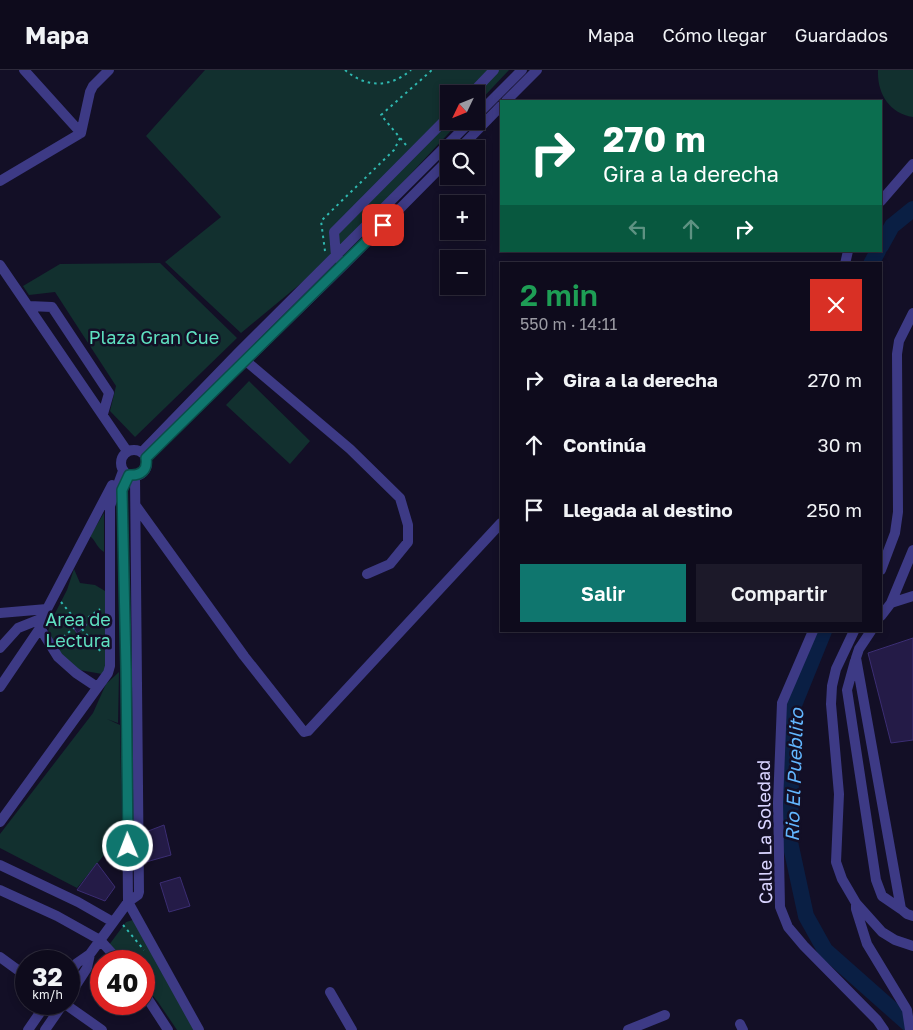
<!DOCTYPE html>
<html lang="es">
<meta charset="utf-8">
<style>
body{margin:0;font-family:"Golos Text",sans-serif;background:#1c1929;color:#f1f3f6;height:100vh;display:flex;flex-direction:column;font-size:19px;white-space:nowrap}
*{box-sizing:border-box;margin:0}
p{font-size:16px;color:#9b9ba3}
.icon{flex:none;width:28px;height:28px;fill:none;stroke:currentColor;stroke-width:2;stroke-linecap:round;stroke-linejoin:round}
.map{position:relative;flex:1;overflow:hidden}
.side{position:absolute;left:500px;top:192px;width:382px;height:370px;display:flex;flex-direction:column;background:#0e0b1c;border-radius:0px;box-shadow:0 2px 8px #0003,0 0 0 1px #2e2b3b}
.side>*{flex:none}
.guide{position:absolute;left:500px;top:30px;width:382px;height:152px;border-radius:0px;box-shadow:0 2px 8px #0003,0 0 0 1px #2e2b3b;background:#0b6e4f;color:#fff;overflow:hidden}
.needle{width:32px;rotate:227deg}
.buttons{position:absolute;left:440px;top:15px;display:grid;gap:10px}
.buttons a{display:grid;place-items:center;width:45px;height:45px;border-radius:0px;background:#0e0b1c;box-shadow:0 2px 8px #0003,0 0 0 1px #2e2b3b;font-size:25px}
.speed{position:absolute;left:15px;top:880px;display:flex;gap:10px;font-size:25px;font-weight:700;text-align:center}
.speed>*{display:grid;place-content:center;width:65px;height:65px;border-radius:50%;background:#0e0b1c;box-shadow:0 2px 8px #0003,0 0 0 1px #2e2b3b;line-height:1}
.speed small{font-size:12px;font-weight:400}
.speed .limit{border:8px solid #d22;background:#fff;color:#111}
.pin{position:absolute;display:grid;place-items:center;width:42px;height:42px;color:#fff;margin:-21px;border-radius:10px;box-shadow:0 2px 8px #0006}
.me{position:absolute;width:55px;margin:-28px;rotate:359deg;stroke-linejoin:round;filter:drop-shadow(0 0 4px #0008)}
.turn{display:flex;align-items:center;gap:18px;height:105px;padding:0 20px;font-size:22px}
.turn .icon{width:65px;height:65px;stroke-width:2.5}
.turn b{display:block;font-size:35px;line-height:42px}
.lanes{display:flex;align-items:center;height:48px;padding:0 20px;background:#0003;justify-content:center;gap:25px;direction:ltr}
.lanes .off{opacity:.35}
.round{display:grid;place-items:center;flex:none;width:52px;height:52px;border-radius:0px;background:#1c1929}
.head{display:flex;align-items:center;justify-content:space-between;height:85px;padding:0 20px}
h1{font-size:30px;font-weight:600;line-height:38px;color:#1e9e55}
.button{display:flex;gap:10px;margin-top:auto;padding:10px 20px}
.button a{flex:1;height:58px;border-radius:0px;background:#0f766e;color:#fff;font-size:20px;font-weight:600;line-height:58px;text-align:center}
.button a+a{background:#1c1929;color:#f1f3f6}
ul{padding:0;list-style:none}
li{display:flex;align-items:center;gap:15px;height:65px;padding:0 20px}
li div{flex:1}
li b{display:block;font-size:19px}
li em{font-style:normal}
header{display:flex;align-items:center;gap:30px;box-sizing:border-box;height:70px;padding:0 25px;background:#0e0b1c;border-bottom:1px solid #2e2b3b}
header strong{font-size:24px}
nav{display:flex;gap:28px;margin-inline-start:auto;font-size:18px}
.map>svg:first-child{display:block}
.green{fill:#12302f}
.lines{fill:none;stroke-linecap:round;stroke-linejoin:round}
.river{stroke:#0a1f44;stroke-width:16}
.building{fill:#241b47;stroke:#3b2d73}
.path{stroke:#2fb8b0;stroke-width:2;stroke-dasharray:2.5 4;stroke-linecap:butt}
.minor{stroke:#3d3a85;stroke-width:10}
.route-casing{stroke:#0a4d48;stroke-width:12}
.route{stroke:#0f766e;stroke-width:9}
.labels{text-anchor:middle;stroke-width:5;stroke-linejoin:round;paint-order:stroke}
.park-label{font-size:18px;fill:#5fe0c0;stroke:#130f26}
.street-label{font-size:18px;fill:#d9d4ff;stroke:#130f26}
.water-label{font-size:19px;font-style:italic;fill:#62b6ff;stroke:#130f26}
</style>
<header>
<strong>Mapa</strong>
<nav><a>Mapa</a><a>Cómo llegar</a><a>Guardados</a></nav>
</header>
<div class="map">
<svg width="913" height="960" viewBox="0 0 913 960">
<rect width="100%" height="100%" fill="#130f26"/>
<path class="green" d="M205,0H509L476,35V24H449V51H460L334,186L241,263L165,192L221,147L146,66Z
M878,0H913V47C889,43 877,23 878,0Z
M160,193L237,268L135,367L110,341L116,316L55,222L29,225L23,216L60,194Z
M249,311L310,371L290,394L226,335Z
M104,443V482C97,478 96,471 90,466Z
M74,499L80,513L95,515L105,521L107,598L102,604L74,599L62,588L48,562L50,553L67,520Z
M119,602L118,653L107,649L120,655L122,763L77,818L0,778V764L93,643L106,614Z
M133,850L195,960H177L158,932L144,915V891H123L109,875L126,852Z"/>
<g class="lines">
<path class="river" d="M881,176L892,156L913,139
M871,194L878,181
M824,561L792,640L790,772L806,846L825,880L913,958"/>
</g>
<path class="building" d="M79,546L87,555L77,563L70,553Z
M913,568V670L891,673L868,583Z
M164,755L171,785L146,792L143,763Z
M97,793L115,817L105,831L77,820Z
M180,807L190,836L169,842L160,813Z"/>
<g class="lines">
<path class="path" d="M345,0C366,18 390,18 411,0
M406,75L381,45L432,0
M325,181L321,151L394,80L400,68
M61,532L75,549
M83,551L100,539
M82,559L101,582
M58,571L74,558
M123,855L144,880"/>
<path class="minor" d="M24,0L81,63
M471,24L494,0
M506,31L537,0
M476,46L522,0
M459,79L501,36
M0,111L81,63L90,22L93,16L109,0
M881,131L913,94
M339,189L336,186L334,162L449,46
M845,194L848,181
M0,195L127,381
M29,236L52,237L109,323L103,344
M246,291L350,379L400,428L408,455V472L390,494L367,504
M121 393a13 13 0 1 1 26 0a13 13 0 1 1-26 0Z
M142,382L239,282L471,51
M146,388L344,195L449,89
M129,405L122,420L126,599L128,832L199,960
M136,436L244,586L304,662L308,661L501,453
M881,500L895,463L898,442L897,284L899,271L913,243
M891,533L913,526
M0,543L47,539
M881,546L891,533L913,480
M40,558L58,587L76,603L97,617
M813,561L782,633L778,733L780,837L788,857L804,876L877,950L884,960
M854,561L836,599L832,616L831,634L839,724L836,792L842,809L856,833L882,862L895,870L913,876
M871,561L859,579L856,588L901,839L907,844L913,846
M0,578L18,558L43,548
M855,591L847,620L876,810L882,826L901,839
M0,617L40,558L47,539L112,415
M0,752L108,603L110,596V436L123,401
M0,795L78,832L113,852
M0,820L57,846L100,870L119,891
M856,834V839L867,874L907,940L910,960
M0,887L26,906
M69,904L77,893L90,884L128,832L138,825L139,822L135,406
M330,922L352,960
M144,923L168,960
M69,926L87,898L90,884
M65,934L102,960
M740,954L743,960
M28,960L46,934
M45,960L63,934
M628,960L665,945"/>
</g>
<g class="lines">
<g class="route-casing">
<path id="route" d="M128,776L126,599L122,420L129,405C141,406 148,400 146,388L383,155"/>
</g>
<use href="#route" class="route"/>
</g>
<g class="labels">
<g class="park-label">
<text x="154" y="274">Plaza Gran Cue</text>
<text x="78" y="556">Area de<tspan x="78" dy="21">Lectura</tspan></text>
</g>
<g class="street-label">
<text transform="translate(765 762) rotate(-91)" y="6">Calle La Soledad</text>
</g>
<g class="water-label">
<text transform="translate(794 705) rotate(-88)" y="7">Rio El Pueblito</text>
</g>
</g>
</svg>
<div class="buttons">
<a><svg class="needle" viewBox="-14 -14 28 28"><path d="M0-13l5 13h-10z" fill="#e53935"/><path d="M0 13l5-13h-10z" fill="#9b9ba3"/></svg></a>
<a><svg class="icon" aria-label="search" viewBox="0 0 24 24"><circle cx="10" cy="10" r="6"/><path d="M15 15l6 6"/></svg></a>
<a>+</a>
<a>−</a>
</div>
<div class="speed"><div>32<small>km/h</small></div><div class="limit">40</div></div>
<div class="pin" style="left:383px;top:155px;background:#d93025"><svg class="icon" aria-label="arrive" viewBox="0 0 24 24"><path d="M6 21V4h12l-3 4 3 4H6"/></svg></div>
<svg class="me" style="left:128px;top:776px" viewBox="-20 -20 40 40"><circle r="17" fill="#0f766e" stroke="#fff" stroke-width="3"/><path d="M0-11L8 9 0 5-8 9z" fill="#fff"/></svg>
<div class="guide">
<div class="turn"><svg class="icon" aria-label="right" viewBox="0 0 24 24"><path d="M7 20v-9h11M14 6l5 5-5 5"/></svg><div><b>270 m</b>Gira a la derecha</div></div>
<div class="lanes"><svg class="icon off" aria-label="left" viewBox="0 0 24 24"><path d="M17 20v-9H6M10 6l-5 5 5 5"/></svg><svg class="icon off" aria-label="ahead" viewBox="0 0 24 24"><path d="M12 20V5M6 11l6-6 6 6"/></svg><svg class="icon" aria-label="right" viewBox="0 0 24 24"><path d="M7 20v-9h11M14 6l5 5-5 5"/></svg></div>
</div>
<section class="side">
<div class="head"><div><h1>2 min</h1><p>550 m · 14:11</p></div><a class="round" style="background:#d93025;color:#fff"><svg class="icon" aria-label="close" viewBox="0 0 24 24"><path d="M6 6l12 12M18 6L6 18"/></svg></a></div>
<ul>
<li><svg class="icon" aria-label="right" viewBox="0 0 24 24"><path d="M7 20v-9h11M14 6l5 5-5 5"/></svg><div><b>Gira a la derecha</b></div><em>270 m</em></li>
<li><svg class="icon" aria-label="ahead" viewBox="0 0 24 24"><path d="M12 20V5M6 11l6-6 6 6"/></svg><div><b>Continúa</b></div><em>30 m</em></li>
<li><svg class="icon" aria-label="arrive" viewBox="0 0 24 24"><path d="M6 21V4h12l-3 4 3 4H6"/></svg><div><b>Llegada al destino</b></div><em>250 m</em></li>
</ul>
<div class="button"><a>Salir</a><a>Compartir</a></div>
</section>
</div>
